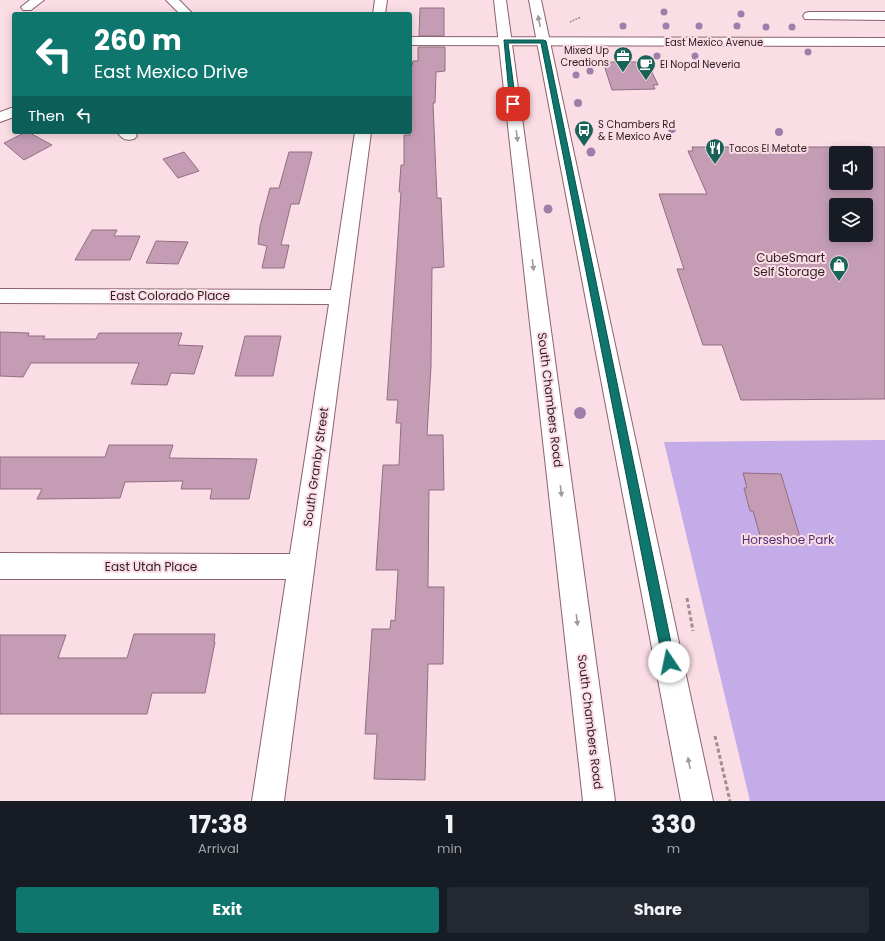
<!DOCTYPE html>
<style>
body{margin:0;font-family:Poppins,sans-serif;background:#242831;color:#f1f3f6;height:100vh;display:flex;flex-direction:column;font-size:15px;white-space:nowrap}
*{box-sizing:border-box;margin:0}
p{font-size:13px;color:#9ea1a6}
.icon{flex:none;width:22px;height:22px;fill:none;stroke:currentColor;stroke-width:2;stroke-linecap:round;stroke-linejoin:round}
.map{position:relative;height:801px;overflow:hidden}
.drawer{display:flex;flex-direction:column;background:#171b24;flex:1}
.drawer>*{flex:none}
.guide{position:absolute;left:12px;top:12px;width:400px;height:122px;border-radius:4px;box-shadow:0 2px 10px #0003;background:#0f766e;color:#fff;overflow:hidden}
.controls{position:absolute;left:829px;top:146px;display:grid;gap:8px}
.controls a{display:grid;place-items:center;width:44px;height:44px;border-radius:4px;background:#171b24;box-shadow:0 2px 10px #0003;font-size:20px}
.pin{position:absolute;display:grid;place-items:center;width:34px;height:34px;color:#fff;margin:-17px;border-radius:8px;box-shadow:0 2px 6px #0006}
.me{position:absolute;width:44px;margin:-22px;rotate:349deg;stroke-linejoin:round;filter:drop-shadow(0 0 3px #0008)}
.turn{display:flex;align-items:center;gap:14px;height:84px;padding:0 16px;font-size:18px}
.turn .icon{width:52px;height:52px;stroke-width:2.5}
.turn b{display:block;font-size:28px;line-height:34px}
.then{display:flex;align-items:center;height:38px;padding:0 16px;background:#0003;gap:8px;font-size:15px}
.eta{display:flex;justify-content:space-evenly;align-items:center;height:68px;text-align:center}
.eta b{font-size:24px;font-weight:700;line-height:28px}
.button{display:flex;gap:8px;margin-top:auto;padding:8px 16px}
.button a{flex:1;height:46px;border-radius:4px;background:#0f766e;color:#fff;font-size:16px;font-weight:700;line-height:46px;text-align:center}
.button a+a{background:#242831;color:#f1f3f6}
.map>svg:first-child{display:block}
.green{fill:#c4ace8}
.building{fill:#c49db4;stroke:#926e83;fill-rule:evenodd}
.lines{fill:none;stroke-linecap:round;stroke-linejoin:round}
.minor-casing{stroke:#8b626d;stroke-width:2}
.major-casing{stroke:#8b626d;stroke-width:2}
.path-far1{stroke:#a48c93;stroke-width:1.5;stroke-dasharray:2 1;stroke-linecap:butt}
.path{stroke:#a48c93;stroke-width:3;stroke-dasharray:4 2.5;stroke-linecap:butt}
.minor{fill:#fff;fill-rule:evenodd}
.major{fill:#fff;fill-rule:evenodd}
.tree{fill:#9e7eaa}
.oneway{fill:#a1999c}
.route{fill:#0f766e;stroke:#0a4d48}
.labels{text-anchor:middle;stroke-width:4;stroke-linejoin:round;paint-order:stroke}
.far-street-label{font-size:10px;fill:#2e1d22;stroke:#fbdee5}
.far-poi-label{font-size:10px;fill:#2e1d22;stroke:#fbdee5;text-anchor:start}
.poi-label{font-size:12px;fill:#2e1d22;stroke:#fbdee5;text-anchor:end}
.street-label{font-size:12px;fill:#2e1d22;stroke:#fbdee5}
.park-label{font-size:12px;fill:#512f79;stroke:#fbdee5}
</style>
<div class="map">
<svg width="885" height="801" viewBox="0 0 885 801">
<rect width="100%" height="100%" fill="#fbdee5"/>
<path class="green" d="M885,440V801H750L664,442Z"/>
<path class="building" d="M420,8H444V36H419Z
M418,47H445V71L436,72L435,103H433L437,198H441L444,267L432,268L431,366L427,435H443L444,490H429L428,587H444L443,664H428L425,780L374,779L377,734H365L372,629H390L391,620L395,621L398,570H376L383,465H399L401,423H396L398,400H387L401,192H399L401,165H404V135H410V66H412L413,61H418Z
M603,62H647L658,85H653L655,89L612,90Z
M26,132H28L52,145L24,160L4,143Z
M692,147H885V399L741,400L722,345H703L677,269H684L659,194H707L688,151H693ZM836,153H866V183H836ZM836,205H866V235H836Z
M184,152L199,171L178,178L163,159Z
M289,152H312L299,204H291L281,245H289L284,268H262L267,246L258,244L260,226L270,188H279Z
M92,230H117L114,236H140L130,260H75Z
M156,241L188,242L178,264L146,263Z
M0,332L29,333L28,336H45L43,339H96L99,333H182L178,345L203,346L194,374L171,373L167,385L131,384L139,363H31L23,377L0,376Z
M245,336H281L273,376H235Z
M109,445H173L169,458L257,459L249,499H210L212,489H181L183,481L125,482L120,498L37,499L42,489H0V457H105Z
M743,473L781,474L802,544L762,542L753,511H750L744,488H747Z
M134,634H215L214,642H215L205,693H152L147,714H0V635H66L58,658H127Z"/>
<g class="lines">
<g class="minor-casing">
<path id="minor" d="M30,0H44L31,10H23L21,7Z
M166,0H179L193,14H180Z
M375,0H387L385,14H373Z
M809,12H885V20L805,19L803,16L805,13Z
M410,37L885,38V46L410,45Z
M14,107V117L0,122V112Z
M117,132H134L137,136L134,139C126,141 122,139 117,132Z
M355,132H371L284,801H252L286,579H0V553L290,554L329,304L0,303V289L331,290Z"/>
</g>
<g class="major-casing">
<path id="major" d="M494,0H506L615,801H583Z
M529,0H541L713,801H681Z"/>
</g>
<path class="path-far1" d="M570,22L581,17"/>
<path class="path" d="M687,598L693,631
M715,736L730,801"/>
<use href="#minor" class="minor"/>
<use href="#major" class="major"/>
</g>
<g class="tree">
<circle cx="664" cy="12" r="3.5"/>
<circle cx="741" cy="14" r="3.5"/>
<circle cx="623" cy="26" r="3.5"/>
<circle cx="666" cy="26" r="3.5"/>
<circle cx="699" cy="26" r="3.5"/>
<circle cx="737" cy="26" r="3.5"/>
<circle cx="766" cy="27" r="3.5"/>
<circle cx="792" cy="27" r="3.5"/>
<circle cx="808" cy="52" r="3.5"/>
<circle cx="657" cy="56" r="3.5"/>
<circle cx="695" cy="56" r="3.5"/>
<circle cx="590" cy="71" r="3.5"/>
<circle cx="576" cy="75" r="3.5"/>
<circle cx="578" cy="103" r="4"/>
<circle cx="672" cy="129" r="4"/>
<circle cx="779" cy="132" r="4"/>
<circle cx="591" cy="152" r="4.5"/>
<circle cx="548" cy="209" r="4.5"/>
<circle cx="580" cy="413" r="6"/>
</g>
<defs><path id="oneway-solid" d="M-6-.8H1V-3.2L6.5 0L1 3.2V.8H-6Z"/></defs>
<g class="oneway">
<use href="#oneway-solid" transform="translate(539 21) rotate(-101)"/>
<use href="#oneway-solid" transform="translate(517 136) rotate(83)"/>
<use href="#oneway-solid" transform="translate(533 265) rotate(83)"/>
<use href="#oneway-solid" transform="translate(561 491) rotate(83)"/>
<use href="#oneway-solid" transform="translate(577 620) rotate(83)"/>
<use href="#oneway-solid" transform="translate(689 763) rotate(-101)"/>
</g>
<path class="route" d="M504,40H543L546,41L675,662L673,667L669,668L664,667L663,662L541,43H508L516,104L513,106L510,104Z"/>
<defs>
<g id="office-pin" transform="scale(1)"><path d="M0 17L-7.5 6A9.5 9.5 0 1 1 7.5 6Z" fill="#196359" stroke="#fbdee5"/><path d="M-6-3h4V-5.5h4V-3h4V5H-6ZM-1-4.5V-3h2v-1.5ZM-6 0V1H6V0Z" fill="#fff"/></g>
<g id="cafe-pin" transform="scale(1)"><path d="M0 17L-7.5 6A9.5 9.5 0 1 1 7.5 6Z" fill="#196359" stroke="#fbdee5"/><path d="M-5.5-4.5H6V0H3Q3 3.5 0 3.5H-2.5Q-5.5 3.5-5.5 0ZM3-3.2v2h1.7v-2ZM-6 4.5H4V6H-6Z" fill="#fff"/></g>
<g id="bus-pin" transform="scale(1)"><path d="M0 17L-7.5 6A9.5 9.5 0 1 1 7.5 6Z" fill="#196359" stroke="#fbdee5"/><path d="M-5-6H5V4H4V6H2V4H-2V6H-4V4H-5ZM-3.5-4V0h7V-4ZM-3.5 1.2v1.5H-2V1.2ZM2 1.2v1.5H3.5V1.2Z" fill="#fff"/></g>
<g id="restaurant-pin" transform="scale(1)"><path d="M0 17L-7.5 6A9.5 9.5 0 1 1 7.5 6Z" fill="#196359" stroke="#fbdee5"/><path d="M-5-6h1v4h1v-4h1v4h1v-4h1v5L-1.5 .5V6h-2V.5L-5-1ZM5-6V6H3V1.5H1.5Q1.5-4 5-6Z" fill="#fff"/></g>
<g id="shop-pin" transform="scale(1)"><path d="M0 17L-7.5 6A9.5 9.5 0 1 1 7.5 6Z" fill="#196359" stroke="#fbdee5"/><path d="M-5-2.5h2.3a2.7 3.5 0 0 1 5.4 0H5L5.5 6h-11ZM-1.5-2.5h3a1.5 2.3 0 0 0-3 0Z" fill="#fff"/></g>
</defs>
<g fill-rule="evenodd">
<use href="#office-pin" x="623" y="56"/>
<use href="#cafe-pin" x="646" y="64"/>
<use href="#bus-pin" x="584" y="130"/>
<use href="#restaurant-pin" x="715" y="148"/>
<use href="#shop-pin" x="839" y="265"/>
</g>
<g class="labels">
<g class="far-street-label">
<text x="714" y="46">East Mexico Avenue</text>
</g>
<g class="far-poi-label">
<text x="609" y="54" text-anchor="end">Mixed Up<tspan x="609" dy="12">Creations</tspan></text>
<text x="660" y="68">El Nopal Neveria</text>
<text x="598" y="128">S Chambers Rd<tspan x="598" dy="12">&amp; E Mexico Ave</tspan></text>
<text x="729" y="152">Tacos El Metate</text>
</g>
<g class="poi-label">
<text x="825" y="262">CubeSmart<tspan x="825" dy="14">Self Storage</tspan></text>
</g>
<g class="street-label">
<text x="170" y="300">East Colorado Place</text>
<text transform="translate(550 400) rotate(83)" y="4">South Chambers Road</text>
<text transform="translate(316 467) rotate(-82)" y="4">South Granby Street</text>
<text x="151" y="571">East Utah Place</text>
<text transform="translate(590 722) rotate(83)" y="4">South Chambers Road</text>
</g>
<g class="park-label">
<text x="788" y="544">Horseshoe Park</text>
</g>
</g>
</svg>
<div class="controls">
<a><svg class="icon" aria-label="sound" viewBox="0 0 24 24"><path d="M4 9h4l5-4v14l-5-4H4zM17 9q2 3 0 6"/></svg></a>
<a><svg class="icon" aria-label="layers" viewBox="0 0 24 24"><path d="M12 4l9 5-9 5-9-5zM3 14l9 5 9-5"/></svg></a>
</div>
<div class="pin" style="left:513px;top:104px;background:#d93025"><svg class="icon" aria-label="arrive" viewBox="0 0 24 24"><path d="M6 21V4h12l-3 4 3 4H6"/></svg></div>
<svg class="me" style="left:669px;top:662px" viewBox="-20 -20 40 40"><circle r="19" fill="#fff"/><path d="M0-13L10 11 0 6-10 11z" fill="#0f766e"/></svg>
<div class="guide">
<div class="turn"><svg class="icon" aria-label="left" viewBox="0 0 24 24"><path d="M17 20v-9H6M10 6l-5 5 5 5"/></svg><div><b>260 m</b>East Mexico Drive</div></div>
<div class="then">Then<svg class="icon" aria-label="left" viewBox="0 0 24 24"><path d="M17 20v-9H6M10 6l-5 5 5 5"/></svg></div>
</div>
</div>
<section class="drawer">
<div class="eta">
<div><b>17:38</b><p>Arrival</p></div>
<div><b>1</b><p>min</p></div>
<div><b>330</b><p>m</p></div>
</div>
<div class="button"><a>Exit</a><a>Share</a></div>
</section>
